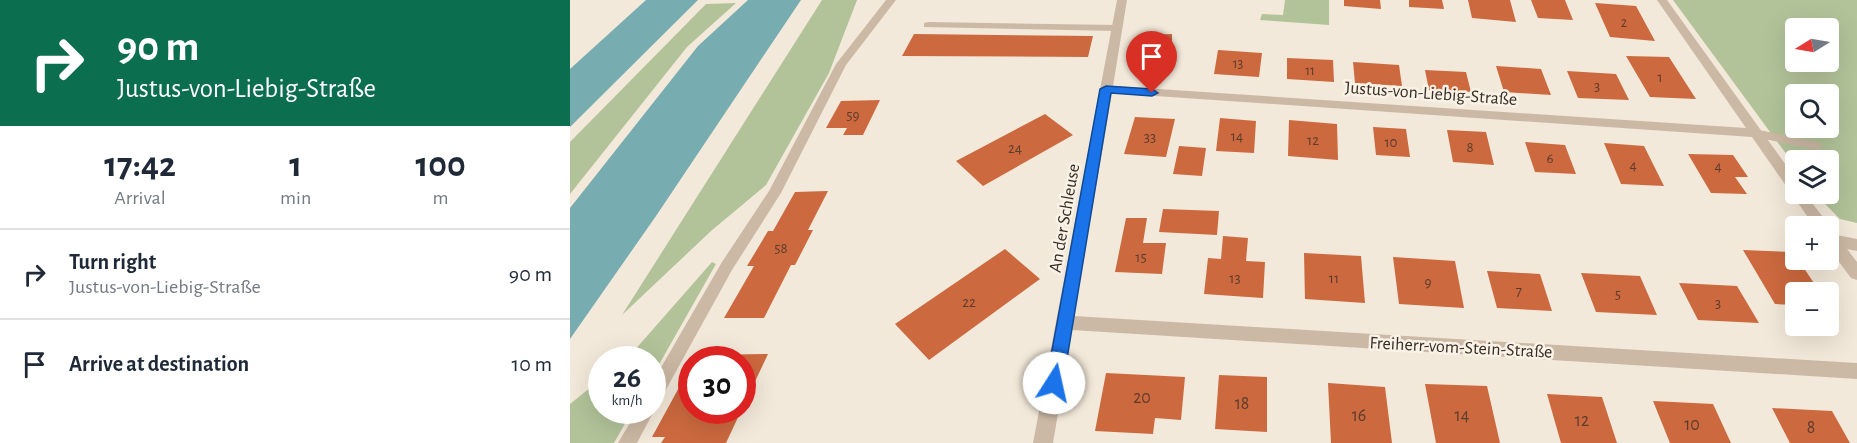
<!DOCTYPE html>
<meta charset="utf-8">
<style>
body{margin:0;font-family:"Alegreya Sans",sans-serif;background:#f2f2f3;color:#1f2937;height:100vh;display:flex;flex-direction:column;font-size:22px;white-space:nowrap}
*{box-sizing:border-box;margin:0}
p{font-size:20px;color:#747a83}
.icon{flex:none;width:33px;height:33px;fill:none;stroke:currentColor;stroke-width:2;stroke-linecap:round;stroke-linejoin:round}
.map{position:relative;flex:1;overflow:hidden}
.sheet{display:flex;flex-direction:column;background:#fff;width:570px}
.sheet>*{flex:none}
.guide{background:#0b6e4f;color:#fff;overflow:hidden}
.needle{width:39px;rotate:259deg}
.buttons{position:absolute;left:1215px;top:18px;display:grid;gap:12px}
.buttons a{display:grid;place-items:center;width:54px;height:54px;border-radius:6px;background:#fff;box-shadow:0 6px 24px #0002;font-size:30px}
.speed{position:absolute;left:18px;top:346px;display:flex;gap:12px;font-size:30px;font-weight:700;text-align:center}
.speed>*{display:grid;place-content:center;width:78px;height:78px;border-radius:50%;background:#fff;box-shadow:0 6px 24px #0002;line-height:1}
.speed small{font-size:15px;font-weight:400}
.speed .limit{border:9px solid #d22;background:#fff;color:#111}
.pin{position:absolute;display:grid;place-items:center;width:51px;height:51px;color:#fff;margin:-62px -26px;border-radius:50% 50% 50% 0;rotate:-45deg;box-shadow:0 0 6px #0007}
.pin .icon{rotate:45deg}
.me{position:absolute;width:66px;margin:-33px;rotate:10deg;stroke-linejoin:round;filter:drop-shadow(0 0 4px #0008)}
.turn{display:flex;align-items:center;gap:21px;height:126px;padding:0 18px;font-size:27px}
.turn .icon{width:78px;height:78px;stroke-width:2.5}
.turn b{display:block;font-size:42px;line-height:51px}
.eta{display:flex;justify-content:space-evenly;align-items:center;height:102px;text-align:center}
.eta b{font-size:36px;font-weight:700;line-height:42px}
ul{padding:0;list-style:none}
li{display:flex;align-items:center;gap:18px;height:90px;padding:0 18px;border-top:2px solid #e0e1e3}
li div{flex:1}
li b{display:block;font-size:22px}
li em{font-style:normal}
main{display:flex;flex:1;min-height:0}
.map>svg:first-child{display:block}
.green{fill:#b2c399;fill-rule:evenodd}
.water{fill:#77acb1}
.building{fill:#cc693f}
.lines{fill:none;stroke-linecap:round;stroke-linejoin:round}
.service{fill:#ccb9a5;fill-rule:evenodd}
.minor{fill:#ccb9a5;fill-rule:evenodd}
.route{fill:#1a73e8;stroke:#114b97;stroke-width:1.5}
.labels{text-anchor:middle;stroke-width:5;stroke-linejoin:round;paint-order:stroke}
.far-number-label{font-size:14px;fill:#5c3c2d}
.number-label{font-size:15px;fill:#5c3c2d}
.street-label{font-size:18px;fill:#372d27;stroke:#faf2e6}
.near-number-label{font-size:18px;fill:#5c3c2d}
</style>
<main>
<section class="sheet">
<div class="guide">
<div class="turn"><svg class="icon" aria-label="right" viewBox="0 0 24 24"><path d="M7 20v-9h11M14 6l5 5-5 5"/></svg><div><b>90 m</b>Justus-von-Liebig-Straße</div></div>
</div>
<div class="eta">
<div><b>17:42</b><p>Arrival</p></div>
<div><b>1</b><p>min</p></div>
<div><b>100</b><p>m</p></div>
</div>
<ul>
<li><svg class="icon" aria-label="right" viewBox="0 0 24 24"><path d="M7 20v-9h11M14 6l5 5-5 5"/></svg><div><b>Turn right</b><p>Justus-von-Liebig-Straße</p></div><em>90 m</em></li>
<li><svg class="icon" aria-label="arrive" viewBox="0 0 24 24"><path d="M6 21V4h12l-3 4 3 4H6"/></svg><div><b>Arrive at destination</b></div><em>10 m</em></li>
</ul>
</section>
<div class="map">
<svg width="1287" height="443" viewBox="0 0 1287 443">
<rect width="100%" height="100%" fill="#f3e9da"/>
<path class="green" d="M252,0H287L259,73L196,185L141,231L52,315Z
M715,0H759V25L690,20L692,14L713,15Z
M1103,0H1287V223L1270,219L1245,194H1258V160H1226L1225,166ZM1226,28H1258V62H1226ZM1226,94H1258V128H1226Z
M166,3L117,47L0,194V142L136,4Z
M142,262L146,264L83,375L82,360H56Z
M31,379L32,411H62L44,443H0V404Z"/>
<path class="water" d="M76,0H128L0,127V69Z
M178,0H231L86,216L0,339V208L128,46Z"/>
<path class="building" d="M774,0H810L811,9L774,6Z
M839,0H872L874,9L839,7Z
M898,0H940L946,22L902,18Z
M961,0H995L1003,20L968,18Z
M1025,3L1066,6L1085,41L1040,37Z
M344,34L523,36L518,57L332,56Z
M602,34V56L573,57L574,35Z
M648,50L692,53L689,77L644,74Z
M1056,56L1099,57L1126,99L1080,97Z
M717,58L763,60L764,82L717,79Z
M783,62L829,65L832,86L785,83Z
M926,66L971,69L981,95L934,92Z
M855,70L896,72L901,92L859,90Z
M997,71L1046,74L1059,100L1008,98Z
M310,100L293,135H273L277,128H256L271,101Z
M475,114L503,135L413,186L386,161Z
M565,117L605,119L596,157L554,154Z
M650,118L686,121L684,153L646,151Z
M719,120L767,124L768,160L718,156Z
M803,127L836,129L840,157L806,155Z
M877,130L916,132L924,165L883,162Z
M955,142L995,145L1006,174L965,172Z
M1034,143L1074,146L1094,186L1051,184Z
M609,146L636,148L632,176L603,174Z
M1118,154L1163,155L1178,177H1165L1177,194L1141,193Z
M258,191L238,230H243L225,265H221L194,318H154L184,266H177L198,231H203L225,192Z
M593,209L649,211L647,235L589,232Z
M556,218H577L573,243H596L592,274L545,272Z
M653,236L678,238L676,261L695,262L693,298L634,294L638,258L651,259Z
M435,249L470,279L359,360L325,324Z
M1173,250L1223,252L1250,292H1226V305L1205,304Z
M734,253L791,256L795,303L735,299Z
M823,257L885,261L894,308L829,304Z
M917,271L970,274L982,311L927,308Z
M1011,273L1070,276L1087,315L1026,312Z
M1109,283L1167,286L1189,323L1128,320Z
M198,354L172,409V360H137L139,355Z
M536,373L615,377L611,420L585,418L583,434L525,431Z
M649,375L697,377V432L645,429Z
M122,381V411H171L156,443H91L95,437H82L112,382Z
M758,383L815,387L822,443H761Z
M855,384L917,386L930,443H866Z
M977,394L1032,397L1047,443H991Z
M1083,401L1143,404L1161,443H1100Z
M1202,408L1262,411L1280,443H1220Z"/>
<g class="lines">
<path class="service" d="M316,0H326L276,65L211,193L162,270L88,404L82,406V383L152,262L199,191L266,64Z
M358,22L547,25L552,28L547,31L354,27V23Z
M1184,129L1247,142L1253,146L1247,150L1180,136L1178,133Z
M82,407L84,411L67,443H48L67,411H82Z"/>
<path class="minor" d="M547,0H557L543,86L1176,128L1087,0H1097L1226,179V194H1235L1260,226H1244L1182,137L542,93L504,316L1287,363V379L502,330L483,443H463Z
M1258,229L1267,235L1287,239V251L1277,249L1287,262V280L1281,278L1258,247Z"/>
</g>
<path class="route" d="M536,86L582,89L588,93L582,96L541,93L493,383L490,388L484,390L478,388L476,383L530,89Z"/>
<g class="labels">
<g class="far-number-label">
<text x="1054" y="27">2</text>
<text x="668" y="68">13</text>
<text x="740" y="75">11</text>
</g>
<g class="number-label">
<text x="1090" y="82">1</text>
<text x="1027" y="91">3</text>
<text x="283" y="120">59</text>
<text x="667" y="141">14</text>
<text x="580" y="142">33</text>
<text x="743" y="145">12</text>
<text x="821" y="147">10</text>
<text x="900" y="152">8</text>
<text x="445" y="153">24</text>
<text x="980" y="163">6</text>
<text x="1063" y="170">4</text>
<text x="1148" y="171">4</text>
<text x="211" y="253">58</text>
<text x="571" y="262">15</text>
<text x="665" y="283">13</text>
<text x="764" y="283">11</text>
<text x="858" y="287">9</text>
<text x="949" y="296">7</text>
<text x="1048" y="299">5</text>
<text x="399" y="307">22</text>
<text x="1148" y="308">3</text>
</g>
<g class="street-label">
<text transform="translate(861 93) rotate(4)" y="6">Justus-von-Liebig-Straße</text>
<text transform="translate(494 218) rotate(-80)" y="6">An der Schleuse</text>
<text transform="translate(891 347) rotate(3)" y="6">Freiherr-vom-Stein-Straße</text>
</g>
<g class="near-number-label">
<text x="572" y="403">20</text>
<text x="672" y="409">18</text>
<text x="789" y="421">16</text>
<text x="892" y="421">14</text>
<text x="1012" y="426">12</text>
<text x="1122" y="430">10</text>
<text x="1241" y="433">8</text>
</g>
</g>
</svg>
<div class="buttons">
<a><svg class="needle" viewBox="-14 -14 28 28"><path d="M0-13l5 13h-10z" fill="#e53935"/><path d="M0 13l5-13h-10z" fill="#747a83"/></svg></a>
<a><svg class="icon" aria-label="search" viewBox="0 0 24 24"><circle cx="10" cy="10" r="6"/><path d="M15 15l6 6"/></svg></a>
<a><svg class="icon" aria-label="layers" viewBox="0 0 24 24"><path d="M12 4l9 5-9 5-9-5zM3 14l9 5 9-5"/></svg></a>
<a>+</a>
<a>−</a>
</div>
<div class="speed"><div>26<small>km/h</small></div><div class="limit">30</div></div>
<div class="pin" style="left:582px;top:93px;background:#d93025"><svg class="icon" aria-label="arrive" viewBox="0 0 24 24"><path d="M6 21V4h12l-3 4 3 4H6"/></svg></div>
<svg class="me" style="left:484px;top:383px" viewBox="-20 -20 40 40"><circle r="19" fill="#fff"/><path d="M0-13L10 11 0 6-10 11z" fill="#1a73e8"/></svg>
</div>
</main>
